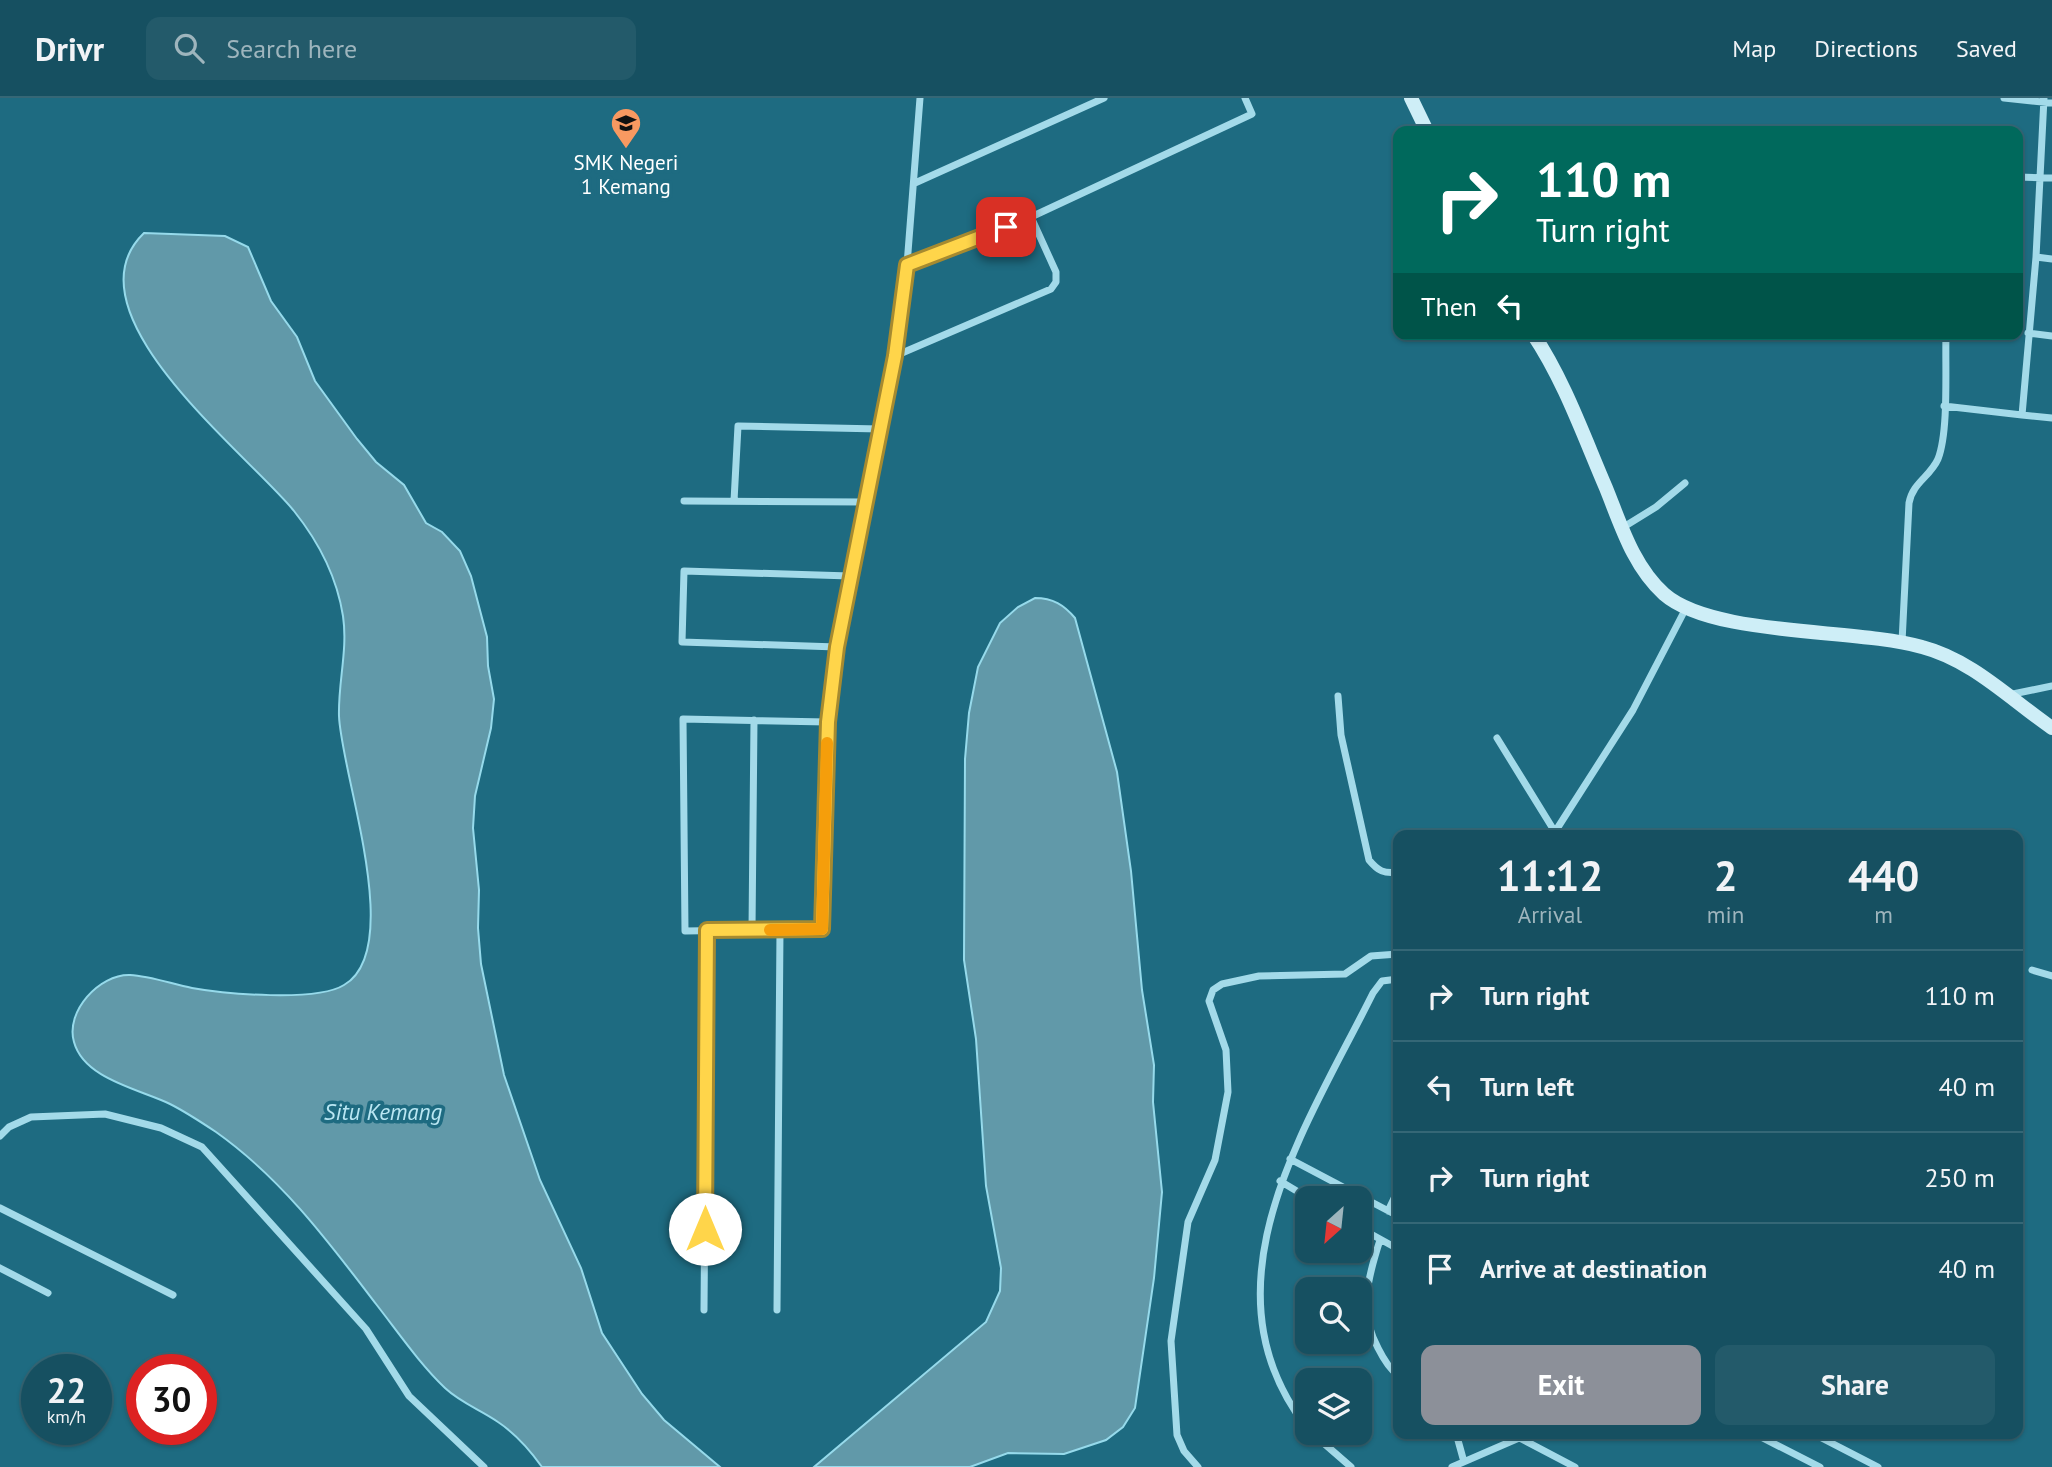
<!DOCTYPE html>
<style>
body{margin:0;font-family:"PT Sans",sans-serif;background:#235a6a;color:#f1f3f6;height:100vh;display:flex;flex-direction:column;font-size:26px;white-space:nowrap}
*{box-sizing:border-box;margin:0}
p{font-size:23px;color:#9eb5bd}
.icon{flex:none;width:38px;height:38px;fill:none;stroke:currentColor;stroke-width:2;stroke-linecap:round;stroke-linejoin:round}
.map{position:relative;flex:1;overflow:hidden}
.details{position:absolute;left:1393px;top:732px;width:630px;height:609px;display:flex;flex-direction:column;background:#165061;border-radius:14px;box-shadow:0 2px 5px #0004,0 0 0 2px #356776}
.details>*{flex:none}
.top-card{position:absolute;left:1393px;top:28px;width:630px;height:214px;border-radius:14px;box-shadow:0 2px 5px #0004,0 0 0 2px #356776;background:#00695c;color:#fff;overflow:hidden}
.needle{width:46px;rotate:207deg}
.controls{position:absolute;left:1295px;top:1088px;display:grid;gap:14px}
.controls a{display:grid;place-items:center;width:77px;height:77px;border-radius:14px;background:#165061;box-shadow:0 2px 5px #0004,0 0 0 2px #356776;font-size:35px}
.speed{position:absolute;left:21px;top:1256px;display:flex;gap:14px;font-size:35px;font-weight:700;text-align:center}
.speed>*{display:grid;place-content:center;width:91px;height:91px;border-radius:50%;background:#165061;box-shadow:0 2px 5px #0004,0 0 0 2px #356776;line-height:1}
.speed small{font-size:18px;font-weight:400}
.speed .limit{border:10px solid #d22;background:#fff;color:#111}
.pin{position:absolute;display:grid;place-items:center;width:60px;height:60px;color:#fff;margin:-30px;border-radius:14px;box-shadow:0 4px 10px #0006}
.me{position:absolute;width:77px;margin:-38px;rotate:0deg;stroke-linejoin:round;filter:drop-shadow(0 0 5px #0008)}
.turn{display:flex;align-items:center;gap:24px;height:147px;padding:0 28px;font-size:32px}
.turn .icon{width:91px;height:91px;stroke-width:2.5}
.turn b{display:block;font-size:49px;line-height:60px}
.then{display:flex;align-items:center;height:66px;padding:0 28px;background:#0003;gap:14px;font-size:26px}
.eta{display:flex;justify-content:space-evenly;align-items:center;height:119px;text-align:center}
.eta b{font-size:42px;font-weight:800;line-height:49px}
.primary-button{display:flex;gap:14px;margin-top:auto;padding:14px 28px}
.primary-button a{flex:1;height:80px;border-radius:14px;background:#8c9099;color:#fff;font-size:28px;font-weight:800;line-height:80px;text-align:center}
.primary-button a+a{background:#235a6a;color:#f1f3f6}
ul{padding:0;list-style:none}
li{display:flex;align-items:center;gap:21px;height:91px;padding:0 28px;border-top:2px solid #356776}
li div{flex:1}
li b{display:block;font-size:26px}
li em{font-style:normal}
header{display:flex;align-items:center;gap:42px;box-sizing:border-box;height:98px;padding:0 35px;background:#165061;border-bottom:2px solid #356776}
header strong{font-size:33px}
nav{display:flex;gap:38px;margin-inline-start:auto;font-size:24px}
.search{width:490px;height:63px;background:#235a6a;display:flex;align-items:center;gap:18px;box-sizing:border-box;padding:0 24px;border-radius:14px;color:#9eb5bd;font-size:26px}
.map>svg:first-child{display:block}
.water{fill:#6199a9;stroke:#96daeb;stroke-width:2}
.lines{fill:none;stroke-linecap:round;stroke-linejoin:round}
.street{stroke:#a3dae9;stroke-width:7}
.secondary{stroke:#ceeef7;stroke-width:14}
.route-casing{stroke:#a68a30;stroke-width:18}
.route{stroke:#ffd54a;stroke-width:12}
.slow{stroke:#f59e0b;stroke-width:12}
.labels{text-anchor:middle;stroke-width:7;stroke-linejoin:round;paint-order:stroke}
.poi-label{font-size:21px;fill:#fff;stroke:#1e6b81}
.water-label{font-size:23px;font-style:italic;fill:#bae7f3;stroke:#1e6b81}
</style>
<header>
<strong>Drivr</strong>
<div class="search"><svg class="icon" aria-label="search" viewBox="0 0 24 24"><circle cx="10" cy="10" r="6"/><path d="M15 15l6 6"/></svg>Search here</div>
<nav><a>Map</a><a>Directions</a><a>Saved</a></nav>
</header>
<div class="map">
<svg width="2052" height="1369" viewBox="0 0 2052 1369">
<rect width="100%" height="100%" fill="#1e6b81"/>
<path class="water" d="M144,135L225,138L248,149L271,203L297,239L315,283L357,341L376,364L404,387L426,425L442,434L460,453L471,478L487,539L488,568L494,601L491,630L475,698L473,730L479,792L478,830L481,866L504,977L540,1082L581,1170L602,1235L642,1296L664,1322L720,1369H542C530,1352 516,1336 498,1324C481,1312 461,1305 445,1290C419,1265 398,1234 376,1206C328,1143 281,1080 216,1034C201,1024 186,1014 170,1006C139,991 84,981 74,944C65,914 99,876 130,877C150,878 172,886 192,890C225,896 317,904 344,887C406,851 341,676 339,618C338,584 348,552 343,518C337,480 318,443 294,413C249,357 62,214 144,135Z
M1035,500C1053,500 1064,507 1075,520L1117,674L1131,773L1142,892L1154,967L1153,1004L1162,1094L1154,1180L1135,1310L1123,1329L1106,1342L1064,1356L1008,1355L970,1369H814L986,1224L1000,1193L1001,1170L986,1088L976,941L964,862L965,661L969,615L978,569L1000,525L1018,509Z"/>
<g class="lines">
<path class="street" d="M2004,0L2052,5
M2018,79L2052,80
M915,85L1104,0
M2036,159L2052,161
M907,167L1031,119L1252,16L1245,0
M2028,235L2052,238
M895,258L1051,191L1056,184V174L1031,119
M1944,308L2022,317L2036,159L2044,0
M2022,317L2052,320
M684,403L865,404
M734,403L738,328L880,331
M1622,430L1656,409L1685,385
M1902,544L1909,405C1913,384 1930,379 1938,361C1949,333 1945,268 1946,236
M837,549L682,544L684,473L850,478
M2008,597L2052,588
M1338,598L1341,637L1369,762C1378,773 1384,776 1398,774
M827,624L683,621L685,833L822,831L827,624L837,549L895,258L907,167L920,0
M1497,640L1555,734
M1553,737L1633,612L1686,510
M752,832L754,622
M2032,872L2052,878
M0,1038L9,1029L31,1019L105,1016L161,1030L202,1049L366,1231L409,1298L484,1369
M1290,1061L1398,1118
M1280,1083L1310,1101
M0,1110L173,1197
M1388,1113L1398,1092
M1360,1130L1398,1151
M1380,1142C1368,1179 1358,1214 1378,1250C1383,1260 1389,1271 1398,1277
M0,1170L48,1195
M704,1212L707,833
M777,1212L780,832
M1307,1330C1197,1188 1307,1028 1373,895L1382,883L1398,881
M1312,1335L1351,1369
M1456,1335L1464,1364
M1510,1335L1575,1369
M1753,1335L1820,1369
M1812,1335L1878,1369
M1198,1369L1184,1353L1177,1337L1171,1243L1188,1124L1215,1062L1228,994L1226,952L1209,903L1213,892L1222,886L1259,878L1345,876L1371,858L1398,856
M1452,1369L1519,1340"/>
<path class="secondary" d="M1411,0L1427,33
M1533,236C1564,282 1584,339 1606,390C1621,427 1633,468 1664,496C1713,539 1856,530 1922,549C1972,562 2010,601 2052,630"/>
</g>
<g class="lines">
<g class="route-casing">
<path id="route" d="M705,1131L707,832L822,831L828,624L837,549L895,258L907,167L1006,129"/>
</g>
<use href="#route" class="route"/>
<path class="slow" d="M770,832L822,831L827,645"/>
</g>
<defs>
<g id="school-pin" transform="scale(1.575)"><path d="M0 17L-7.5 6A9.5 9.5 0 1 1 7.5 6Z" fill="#f89961" stroke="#1e6b81"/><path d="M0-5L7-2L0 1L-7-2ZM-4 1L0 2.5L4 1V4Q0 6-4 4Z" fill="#111"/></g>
</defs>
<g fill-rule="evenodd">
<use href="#school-pin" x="626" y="25"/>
</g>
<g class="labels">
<g class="poi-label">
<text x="626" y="72">SMK Negeri<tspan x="626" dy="24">1 Kemang</tspan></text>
</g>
<g class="water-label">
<text x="383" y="1022">Situ Kemang</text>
</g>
</g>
</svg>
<div class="controls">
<a><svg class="needle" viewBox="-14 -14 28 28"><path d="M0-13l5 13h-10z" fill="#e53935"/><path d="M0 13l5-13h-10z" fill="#9eb5bd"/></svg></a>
<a><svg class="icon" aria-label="search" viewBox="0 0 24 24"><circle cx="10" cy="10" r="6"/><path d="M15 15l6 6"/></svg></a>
<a><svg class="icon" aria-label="layers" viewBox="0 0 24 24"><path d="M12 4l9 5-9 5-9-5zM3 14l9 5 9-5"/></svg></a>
</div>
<div class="speed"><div>22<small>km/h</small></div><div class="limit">30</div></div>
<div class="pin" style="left:1006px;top:129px;background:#d93025"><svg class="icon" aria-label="arrive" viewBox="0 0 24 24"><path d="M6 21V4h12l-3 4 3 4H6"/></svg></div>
<svg class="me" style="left:705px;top:1131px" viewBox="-20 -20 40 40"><circle r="19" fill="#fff"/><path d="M0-13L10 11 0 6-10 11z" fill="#ffd54a"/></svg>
<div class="top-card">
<div class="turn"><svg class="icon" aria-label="right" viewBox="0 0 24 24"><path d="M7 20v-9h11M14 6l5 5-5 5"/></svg><div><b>110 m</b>Turn right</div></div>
<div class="then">Then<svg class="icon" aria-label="left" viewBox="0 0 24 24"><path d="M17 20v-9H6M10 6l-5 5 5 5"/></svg></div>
</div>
<section class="details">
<div class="eta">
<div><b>11:12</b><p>Arrival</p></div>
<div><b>2</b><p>min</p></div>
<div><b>440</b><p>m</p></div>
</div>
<ul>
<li><svg class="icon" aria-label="right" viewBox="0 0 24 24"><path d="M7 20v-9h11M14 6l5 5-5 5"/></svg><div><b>Turn right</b></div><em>110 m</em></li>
<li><svg class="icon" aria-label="left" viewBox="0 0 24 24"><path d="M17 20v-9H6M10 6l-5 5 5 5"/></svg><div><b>Turn left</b></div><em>40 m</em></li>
<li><svg class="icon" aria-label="right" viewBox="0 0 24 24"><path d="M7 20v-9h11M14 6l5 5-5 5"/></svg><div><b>Turn right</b></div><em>250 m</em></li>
<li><svg class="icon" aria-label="arrive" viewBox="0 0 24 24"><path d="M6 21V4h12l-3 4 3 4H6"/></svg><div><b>Arrive at destination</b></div><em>40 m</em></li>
</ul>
<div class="primary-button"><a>Exit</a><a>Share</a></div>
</section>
</div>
